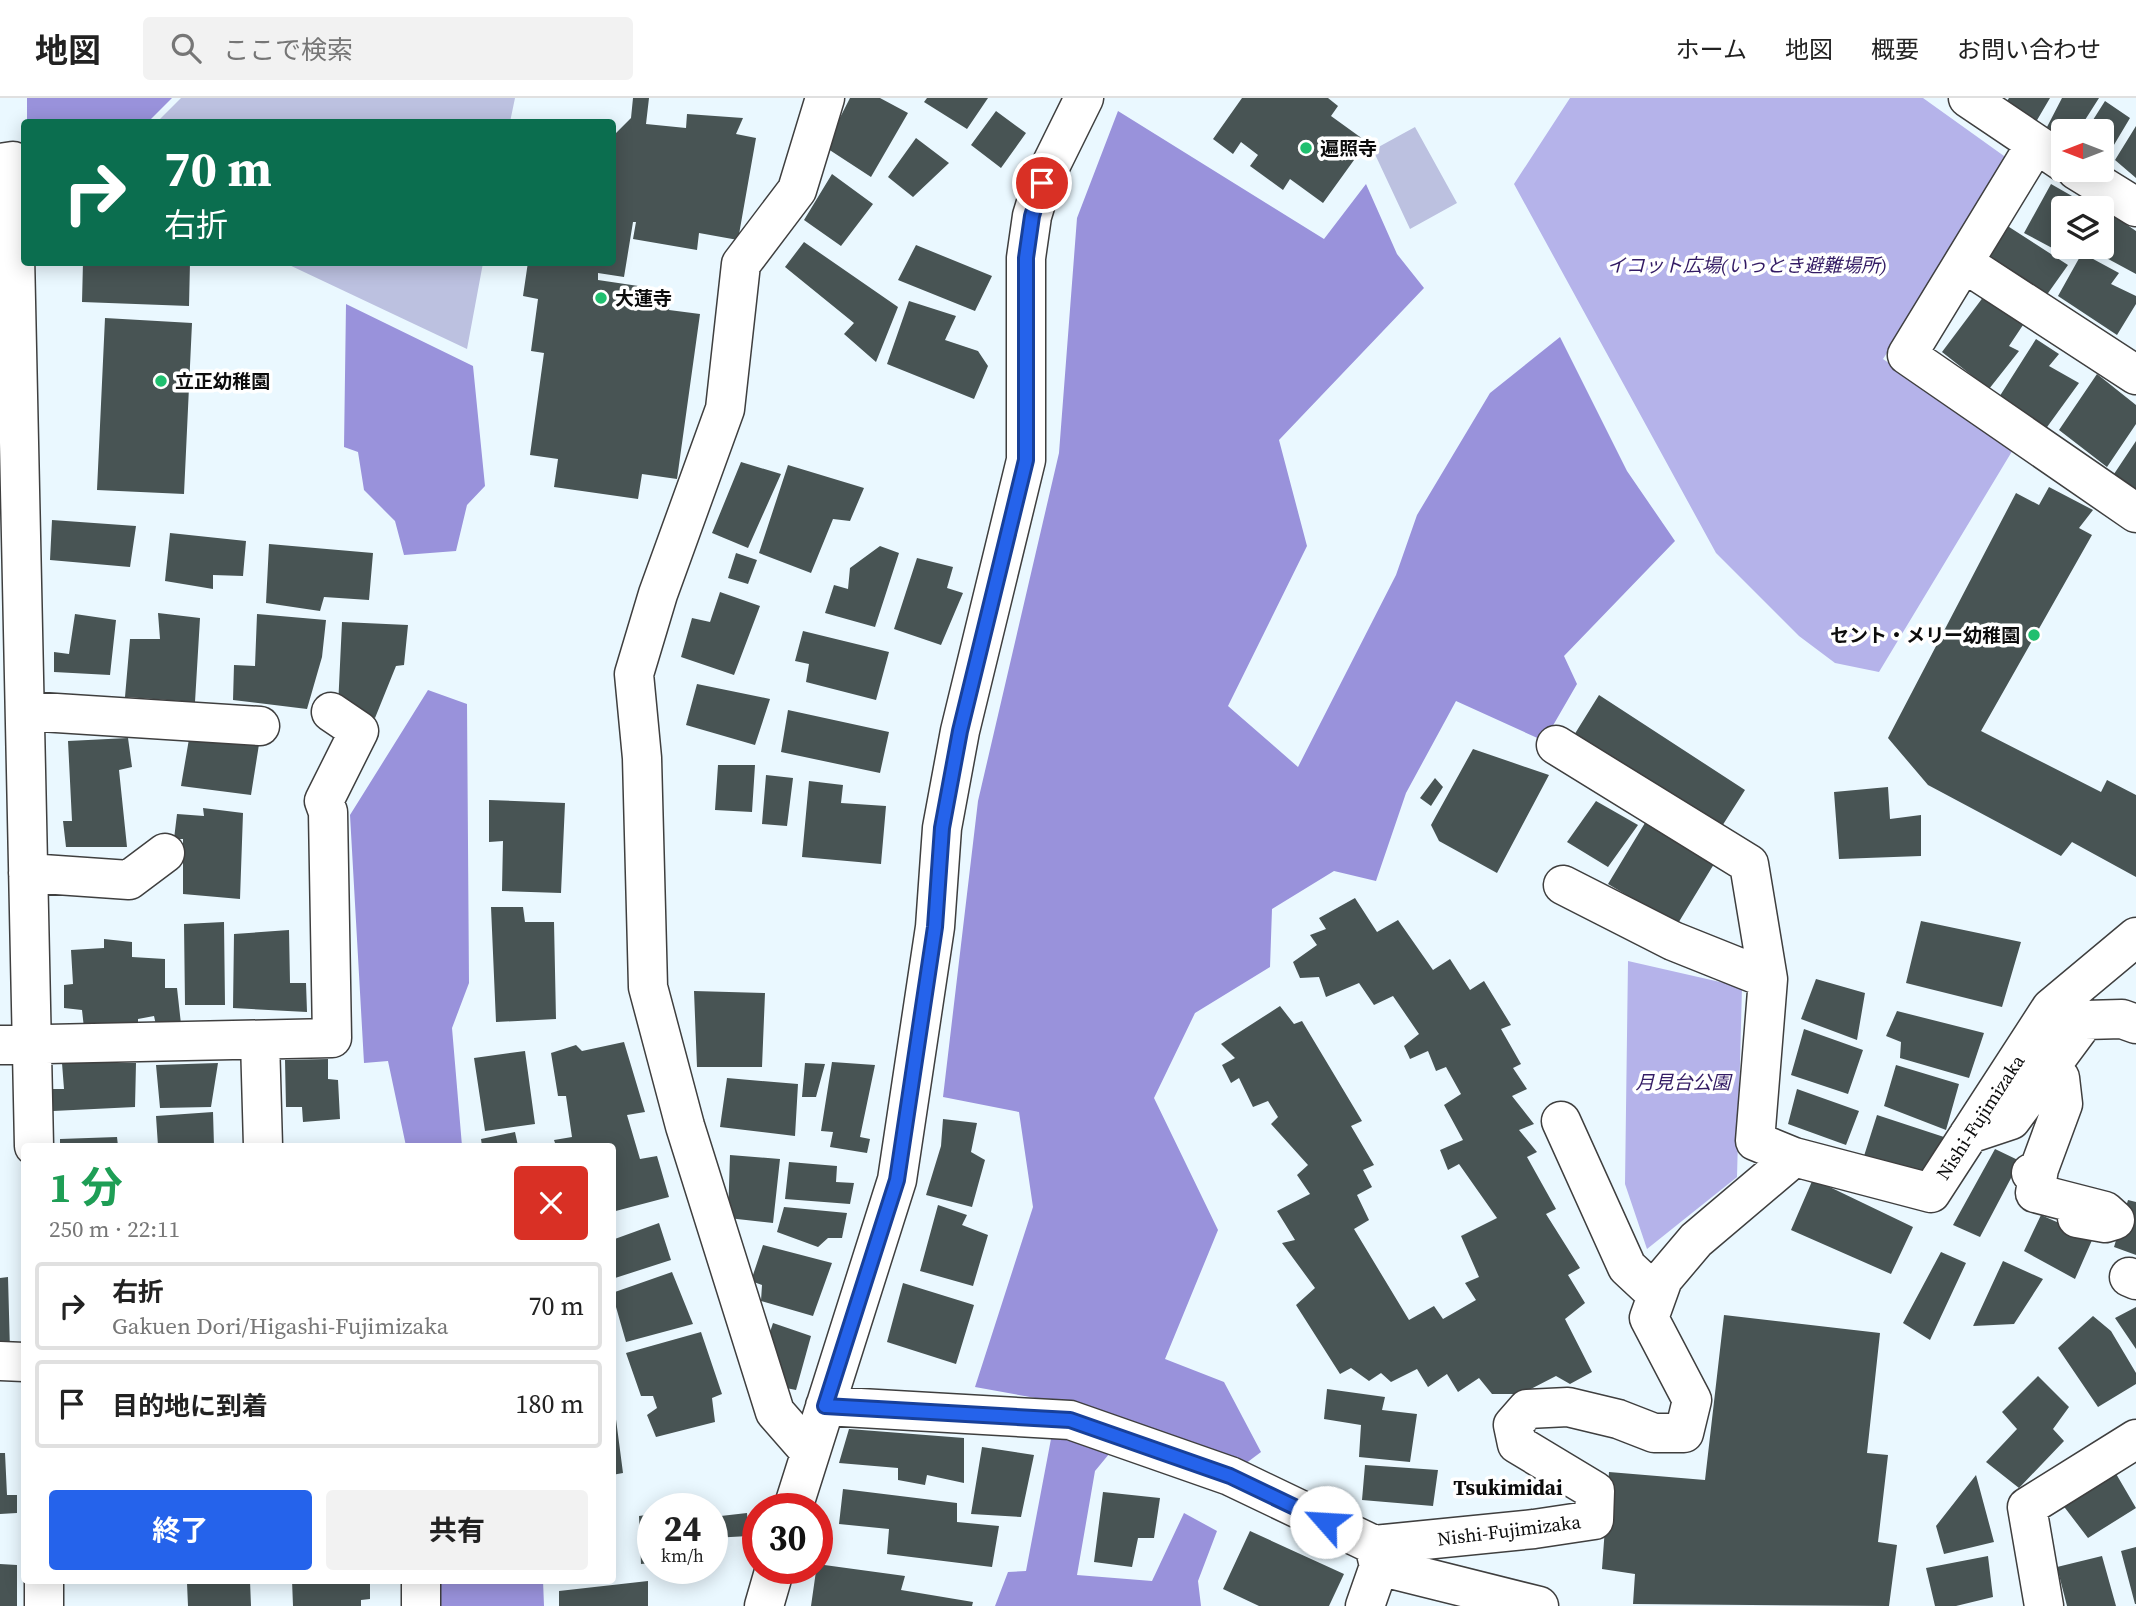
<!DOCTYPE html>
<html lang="ja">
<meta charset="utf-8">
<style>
body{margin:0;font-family:"Source Serif 4","Noto Sans JP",serif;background:#f2f2f2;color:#222;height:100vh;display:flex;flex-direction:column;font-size:26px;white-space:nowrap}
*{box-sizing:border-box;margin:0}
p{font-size:23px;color:#767676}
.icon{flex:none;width:38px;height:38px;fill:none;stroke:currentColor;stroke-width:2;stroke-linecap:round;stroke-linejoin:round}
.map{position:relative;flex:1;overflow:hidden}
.panel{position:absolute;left:21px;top:1045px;width:595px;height:441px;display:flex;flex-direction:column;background:#fff;border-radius:7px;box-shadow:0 4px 18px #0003}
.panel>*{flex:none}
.hud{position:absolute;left:21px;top:21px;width:595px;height:147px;border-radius:7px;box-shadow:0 4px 18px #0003;background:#0b6e4f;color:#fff;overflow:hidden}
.needle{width:46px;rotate:270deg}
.fabs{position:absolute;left:2051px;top:21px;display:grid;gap:14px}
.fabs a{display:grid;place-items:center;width:63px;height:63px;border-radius:7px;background:#fff;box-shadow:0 4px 18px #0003;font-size:35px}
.speed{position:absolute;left:637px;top:1395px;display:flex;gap:14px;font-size:35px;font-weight:700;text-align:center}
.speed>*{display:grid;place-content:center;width:91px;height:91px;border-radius:50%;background:#fff;box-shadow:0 4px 18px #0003;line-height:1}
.speed small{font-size:18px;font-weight:400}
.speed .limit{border:10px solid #d22;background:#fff;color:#111}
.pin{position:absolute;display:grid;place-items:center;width:60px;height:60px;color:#fff;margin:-30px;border:4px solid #fff;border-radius:50%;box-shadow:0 2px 7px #0007}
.me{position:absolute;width:77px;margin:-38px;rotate:296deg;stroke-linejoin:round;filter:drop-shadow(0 0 5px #0008)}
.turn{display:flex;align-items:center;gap:24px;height:147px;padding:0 28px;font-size:32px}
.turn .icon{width:91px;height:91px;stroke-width:2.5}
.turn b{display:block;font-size:49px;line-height:60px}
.round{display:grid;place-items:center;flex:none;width:74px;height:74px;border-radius:7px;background:#f2f2f2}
.head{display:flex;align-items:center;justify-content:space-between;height:119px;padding:0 28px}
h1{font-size:42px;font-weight:700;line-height:52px;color:#1e9e55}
.cta{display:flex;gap:14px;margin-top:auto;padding:14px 28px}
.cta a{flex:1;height:80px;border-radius:7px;background:#2563eb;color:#fff;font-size:28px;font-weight:700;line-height:80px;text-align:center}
.cta a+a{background:#f2f2f2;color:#222}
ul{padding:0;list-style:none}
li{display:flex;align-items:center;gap:21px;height:88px;margin:0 14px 10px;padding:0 14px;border:4px solid #e0e0e0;border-radius:7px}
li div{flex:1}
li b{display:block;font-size:26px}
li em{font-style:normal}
header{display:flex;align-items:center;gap:42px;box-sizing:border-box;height:98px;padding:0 35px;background:#fff;border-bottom:2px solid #e0e0e0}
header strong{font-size:33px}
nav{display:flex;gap:38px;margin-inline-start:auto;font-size:24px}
.search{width:490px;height:63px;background:#f2f2f2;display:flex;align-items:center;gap:18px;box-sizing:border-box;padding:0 24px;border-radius:7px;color:#767676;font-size:26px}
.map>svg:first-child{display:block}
.green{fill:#b5b3ea}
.forest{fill:#9992db}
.cemetery{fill:#bcc1e0}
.building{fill:#485454}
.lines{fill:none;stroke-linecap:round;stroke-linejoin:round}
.minor-casing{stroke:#3f3f3f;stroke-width:41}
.minor{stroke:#fff;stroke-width:38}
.route-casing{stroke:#184099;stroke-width:18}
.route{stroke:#2563eb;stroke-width:12}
.poi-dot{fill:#20bf6f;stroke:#fff;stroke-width:2.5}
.labels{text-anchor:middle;stroke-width:7;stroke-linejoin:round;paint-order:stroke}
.poi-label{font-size:19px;font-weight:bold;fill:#0c0c0c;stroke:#fff;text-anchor:start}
.park-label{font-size:19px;font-style:italic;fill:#331b64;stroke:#fff}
.street-label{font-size:19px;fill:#0c0c0c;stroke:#fff}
.neighbourhood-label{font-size:21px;font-weight:bold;fill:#0c0c0c;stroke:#fff}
</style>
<header>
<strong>地図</strong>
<div class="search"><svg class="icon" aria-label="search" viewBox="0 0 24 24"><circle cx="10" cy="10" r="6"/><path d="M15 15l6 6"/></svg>ここで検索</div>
<nav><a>ホーム</a><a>地図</a><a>概要</a><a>お問い合わせ</a></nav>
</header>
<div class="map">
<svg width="2136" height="1508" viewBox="0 0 2136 1508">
<rect width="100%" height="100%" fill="#eaf8ff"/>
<path class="green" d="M1570,0H1923L2011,63L1883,261L2014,350L1879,574L1835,565L1799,538L1716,455L1514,86Z
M1628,863L1742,889L1737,1079L1647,1151L1625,1086Z"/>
<path class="forest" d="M27,0H172L148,24H27Z
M1118,13L1324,141L1366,86L1397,156L1424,190L1279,342L1307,448L1228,608L1298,669L1396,477L1417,417L1490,295L1560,239L1627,373L1675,443L1564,558L1577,586L1544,643L1456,603L1406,695L1376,783L1334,773L1272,811L1270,869L1195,915L1154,1000L1218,1132L1165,1261L1224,1284L1261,1354L1245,1366L1133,1327L1095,1373L1077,1477L1152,1483L1184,1415L1217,1433L1198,1483L1201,1508H995L1008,1474L1026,1473L1058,1304L975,1289L1033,1109L1019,1014L943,999L978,703L1059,355L1077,120Z
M346,206L473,268L485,388L467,407L456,453L404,457L395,423L364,392L358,354L344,349Z
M428,592L467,606L469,885L452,930L462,1048H406L388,963L364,965L350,717Z
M437,1482H543L544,1508H437Z"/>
<path class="cemetery" d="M181,0H515L510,24H157Z
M1415,29L1457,105L1410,131L1373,52Z
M285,165H483L467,251Z"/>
<path class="building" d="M633,0H649L646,26L686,30L687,16L743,20L736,36L756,40L738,142L699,135L697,152L633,141L636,124H633L624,179L598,175V182L672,193L669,212L700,216L677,381L642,376L638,401L554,389L558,361L530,357L544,255L531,253L538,201L523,198L528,164H612V57L616,35L631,20Z
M850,0H880L908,15L871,79L825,49Z
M927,0H988L967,31L924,4Z
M1242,0H1328L1338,8L1331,18L1367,44L1323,105L1290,81L1283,92L1250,68L1258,57L1241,44L1233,56L1213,41Z
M2009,0H2050L2033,29L2004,7Z
M2062,0H2099L2078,33H2063V39L2047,29Z
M2105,3L2130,20L2102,67V33H2086Z
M996,13L1026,35L1001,70L971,47Z
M2136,28V80L2115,62Z
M916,40L949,65L913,99L888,79Z
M832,76L873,106L841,148L804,122Z
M2051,86L2093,110H2063V149H2075L2069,159L2024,135Z
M2108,114L2136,133V176L2086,149H2102V124Z
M2006,127L2068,167L2046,198L1986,160Z
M804,144L898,209L876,264L844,236L854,225L785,169Z
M916,147L992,178L975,213L898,182Z
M2082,155L2119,175L2111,186L2136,198V206L2117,237L2058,198Z
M83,164H190L189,208L82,204Z
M1984,198L2023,227L2009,248L2019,253L1989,291L1942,254Z
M909,203L956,218L945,242L978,253L988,268L974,301L887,266Z
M105,220L192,225L184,396L97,392Z
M2036,241L2059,256L2049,268L2079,285L2042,336L1996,304Z
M2097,276L2136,307V326L2107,369L2059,332Z
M2136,343V393L2112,379Z
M741,364L781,376L748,450L712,435Z
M788,367L864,390L850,423L833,421L811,475L759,455Z
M2049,389L2093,412L2079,430L2092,437L1981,633L2101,694L2107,682L2136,697V779L2072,744L2061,758L1928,687L1888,640L2016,395L2039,407Z
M52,422L136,428L130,469L50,462Z
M170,435L246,443L243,478L213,477V491L165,483Z
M269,446L373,455L369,502L324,499L320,513L266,505Z
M880,448L899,455L875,529L825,515L834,487L848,491L850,470Z
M736,455L757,462L748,486L728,480Z
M917,460L953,469L947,490L963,495L941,547L894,531Z
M720,494L760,508L734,577L681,559L692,520L710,524Z
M158,515L200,520L195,604L125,599L130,541H160Z
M75,516L116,522L110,577L54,574V554L69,556Z
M257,516L326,522L322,559L307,611L233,602L234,567L255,568Z
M342,524L408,527L404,567L396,568L375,620L338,609Z
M803,533L889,554L876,602L806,584L809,566L795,563Z
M697,586L770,601L755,647L686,627Z
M1599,597L1745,692L1717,736L1571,642Z
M788,612L889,634L880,675L781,654Z
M190,635L260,640L251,697L181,688Z
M128,640L132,669L119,672L127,749H66L63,723H72L68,643Z
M1473,651L1549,677L1497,775L1439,743L1431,727Z
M718,667H755L752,714L715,712Z
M766,677L793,680L787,728L762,726Z
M1435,680L1443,689L1431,708L1420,700Z
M809,683L843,687L841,705L886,708L881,766L802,759Z
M1888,689L1890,721L1921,717V758L1839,761L1834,694Z
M489,702L565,705L561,795L502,793L503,743L489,744Z
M1596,703L1638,727L1608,769L1567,744Z
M203,710L243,715L240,801L183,796V741H174L177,716L204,718Z
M1648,720L1714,766L1677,827L1608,786Z
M1355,800L1377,834L1398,822L1433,872L1450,861L1470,892L1484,883L1511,927L1501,931L1521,966L1513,970L1527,991L1512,998L1534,1026L1519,1032L1537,1054L1527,1059L1556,1111L1546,1116L1580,1170L1568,1177L1585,1205L1565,1221L1592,1274L1570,1286L1556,1278L1521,1296H1492L1479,1280L1458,1294L1447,1276L1428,1289L1417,1271L1391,1284L1381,1275L1369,1283L1351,1270L1340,1276L1296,1207L1315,1190L1282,1145L1295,1142L1277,1113L1310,1096L1297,1077L1308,1067L1271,1026L1278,1019L1268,1003L1253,1009L1239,980L1231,985L1222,967L1235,960L1221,946L1280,908L1294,926L1302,923L1362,1023L1351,1028L1374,1067L1363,1072L1372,1089L1357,1097L1369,1122L1354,1131L1409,1222L1434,1208L1443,1221L1476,1202L1465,1185L1479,1179L1461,1138L1497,1120L1459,1066L1448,1072L1440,1052L1463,1042L1444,1007L1461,996L1446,969L1436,973L1428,953L1410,961L1404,948L1419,936L1393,898L1374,907L1359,885L1326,899L1319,879L1300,880L1293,864L1317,847L1310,837L1326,831L1319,820Z
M491,809H523L525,824H554L556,921L496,924Z
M1921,823L2021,844L2002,909L1906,885Z
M224,824L225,907H185L184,826Z
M289,832L290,885H306L307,914L233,910L234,836Z
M104,841L132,844V859L165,861V890H177L181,926L156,927L154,918L138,921V931L84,930L82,912L64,910V887L73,886L71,852L104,850Z
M1816,881L1865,895L1857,942L1801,921Z
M694,893L765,895L762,969H697Z
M1897,913L1984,935L1969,980L1900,960L1901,944L1886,938Z
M1804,931L1863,952L1848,996L1791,977Z
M624,944L645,1014L627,1017L640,1061L657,1058L669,1099L612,1114V1048H556L554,1042L572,1039L566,998H558L551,955L576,947L582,953Z
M525,953L535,1026L485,1033L474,960Z
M328,961V981L338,982L340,1021L303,1024L302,1009H286L285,962Z
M832,964L875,967L860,1039L870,1041L867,1055L830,1049L833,1034L821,1033Z
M62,965H136L135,1009L53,1013L52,991H64Z
M218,965L211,1009L160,1010L156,967Z
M805,965L825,966L816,999H802Z
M1896,967L1959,986L1946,1032L1884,1008Z
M727,980L798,986L795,1038L720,1029Z
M1797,991L1859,1013L1846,1047L1788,1026Z
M213,1014L214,1048H158L156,1018Z
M1877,1017L1944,1039L1928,1080L1864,1058Z
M943,1021L977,1025L971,1054L985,1062L972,1109L926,1097L941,1048Z
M515,1034L518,1048H482L481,1041Z
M117,1039L118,1048H60V1041Z
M1995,1051L2020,1063L1980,1139L1953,1127Z
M730,1057L780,1061L773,1125L728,1120Z
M789,1064L837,1068L836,1084L854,1085L850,1106L785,1101Z
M1813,1081L1913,1129L1891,1176L1791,1132Z
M2128,1102L2136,1104V1157L2114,1149Z
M938,1107L967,1117L962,1127L988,1137L973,1188L920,1173Z
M784,1109L847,1115L842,1140H828L818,1149L777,1134Z
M2041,1117L2093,1140L2075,1181L2024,1153Z
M659,1125L671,1162L612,1181V1142Z
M763,1147L832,1165L813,1218L761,1203L762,1187L751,1183Z
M1941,1154L1966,1165L1930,1242L1903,1225Z
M2003,1163L2043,1181L2014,1226L1973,1228Z
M672,1174L693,1226L626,1244L612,1195Z
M8,1179L10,1253H0V1180Z
M903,1185L974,1207L956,1266L887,1244Z
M2136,1209V1251L2115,1220Z
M1724,1217L1880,1235L1867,1355L1888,1357L1878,1444L1897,1447L1889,1508L1633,1506L1635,1476L1602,1471L1609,1374L1705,1382Z
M2093,1218L2111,1233L2136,1275V1286L2098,1309L2058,1250Z
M773,1225L811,1238L796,1292L781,1289L768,1240Z
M701,1234L722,1296L712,1300L715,1324L656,1339L647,1317L657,1310L653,1298H641L626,1255Z
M2038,1278L2069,1309L2053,1331L2064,1343L2019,1390L1986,1364L2017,1331L2002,1314Z
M1327,1291L1385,1299L1382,1312L1417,1316L1410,1364L1359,1359L1361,1327L1324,1321Z
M614,1306L623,1375L612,1377V1307Z
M849,1331L964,1340V1385L927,1377L925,1387L898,1382V1370L839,1365Z
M982,1349L1034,1357L1021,1419L971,1416Z
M0,1355H5L7,1397H17V1415L0,1416Z
M1365,1367L1438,1372L1433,1408L1362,1402Z
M2115,1374L2136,1410L2088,1440L2062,1406Z
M1976,1377L1994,1444L1944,1456L1936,1428Z
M843,1391L957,1405V1424L999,1428L992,1469L887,1456L889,1431L839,1426Z
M1103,1394L1160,1400L1154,1440H1138L1132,1469L1094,1464Z
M747,1415L749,1438L712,1440V1419Z
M653,1416V1465L641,1466L639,1418Z
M1250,1433L1344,1476L1329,1508H1259L1223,1491Z
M2136,1449V1506H2135L2121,1453Z
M1988,1458L1993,1499L1956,1508H1935L1926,1470Z
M2102,1458L2116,1508H2067L2057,1469Z
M0,1466L17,1467V1508H0Z
M817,1466L905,1478L901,1492L973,1504L972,1508H811Z
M292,1482H370V1501L361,1502V1508H293Z
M250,1483L251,1508H188L187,1485Z
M648,1483V1508H559V1493Z"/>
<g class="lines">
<g class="minor-casing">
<path id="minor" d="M1968,0L2063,64
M2035,47L1907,257L2136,415
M0,65L13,63L34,1048
M2076,72L2136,109
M1964,165L2136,277
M25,613L260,628
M1556,647L1749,766L1768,881
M28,775L129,782L165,755
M1563,787L1673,843L1768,881L1755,1043L1794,1059
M260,942L263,1048
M0,947L332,940L328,714L324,703L359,633L331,614
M1561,1023L1627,1169L1657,1197
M1969,1036L2011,1022L2085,922L2122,921L2136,926
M2039,1071L2035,1095L2105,1113L2115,1122L2105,1125L2077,1120
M2031,1075L2039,1071L2063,1006L2060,980L2048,972
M2129,1179L2136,1182
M0,1263L24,1264
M825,1308L1070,1322L1230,1378L1374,1447L1379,1468L1365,1508
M810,1354L775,1314L685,1028L648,889L642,660L634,576L658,496L725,311L741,166L797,92L825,0
M793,1410L897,1082L935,829L942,730L960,633L1026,362V160L1032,118L1042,85L1084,0
M1374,1447L1534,1431L1594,1422L1595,1393L1517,1346L1513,1327L1527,1311L1568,1309L1618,1321L1654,1335H1684L1692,1302L1649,1220L1663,1181L1696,1142L1794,1059L1931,1095L2051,910L2136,839
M1379,1468L1539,1508
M44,1482V1508
M421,1482V1508
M764,1508L775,1470
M2044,1508L2027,1409L2136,1341"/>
</g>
<use href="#minor" class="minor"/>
</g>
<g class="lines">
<g class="route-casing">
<path id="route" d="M1042,85L1032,118L1026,160V362L960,633L942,730L935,829L897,1082L825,1308L1070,1322L1230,1378L1326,1424"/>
</g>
<use href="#route" class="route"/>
</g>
<g class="poi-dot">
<circle cx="1306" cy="50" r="7"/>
<circle cx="601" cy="200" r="7"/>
<circle cx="161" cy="283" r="7"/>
<circle cx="2034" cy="537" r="7"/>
</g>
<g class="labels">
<g class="poi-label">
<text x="1320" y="57">遍照寺</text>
<text x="615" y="207">大蓮寺</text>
<text x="175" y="290">立正幼稚園</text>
<text x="2020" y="544" text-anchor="end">セント・メリー幼稚園</text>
</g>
<g class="park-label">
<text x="1747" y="174">イコット広場(いっとき避難場所)</text>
<text x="1683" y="991">月見台公園</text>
</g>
<g class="street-label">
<text transform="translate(1980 1019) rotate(-57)" y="7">Nishi-Fujimizaka</text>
<text transform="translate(1509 1432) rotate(-7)" y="7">Nishi-Fujimizaka</text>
</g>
<g class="neighbourhood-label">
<text x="1508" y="1397">Tsukimidai</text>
</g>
</g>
</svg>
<div class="fabs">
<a><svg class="needle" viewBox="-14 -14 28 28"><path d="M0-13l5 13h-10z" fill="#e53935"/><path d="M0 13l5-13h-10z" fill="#767676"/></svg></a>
<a><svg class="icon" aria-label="layers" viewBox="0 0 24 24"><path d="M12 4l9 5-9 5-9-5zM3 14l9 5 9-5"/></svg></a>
</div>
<div class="speed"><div>24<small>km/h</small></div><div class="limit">30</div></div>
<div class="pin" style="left:1042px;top:85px;background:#d93025"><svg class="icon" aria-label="arrive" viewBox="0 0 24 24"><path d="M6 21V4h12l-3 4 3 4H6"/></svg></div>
<svg class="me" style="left:1326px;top:1424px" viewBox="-20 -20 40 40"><circle r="19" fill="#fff"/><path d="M0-13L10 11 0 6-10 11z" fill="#2563eb"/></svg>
<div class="hud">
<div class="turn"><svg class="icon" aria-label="right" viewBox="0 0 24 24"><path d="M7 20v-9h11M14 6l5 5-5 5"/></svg><div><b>70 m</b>右折</div></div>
</div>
<section class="panel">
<div class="head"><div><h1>1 分</h1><p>250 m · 22:11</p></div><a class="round" style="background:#d93025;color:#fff"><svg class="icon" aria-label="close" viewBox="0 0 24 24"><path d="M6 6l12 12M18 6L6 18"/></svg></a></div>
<ul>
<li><svg class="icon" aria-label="right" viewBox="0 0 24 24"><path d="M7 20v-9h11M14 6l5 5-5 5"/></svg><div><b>右折</b><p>Gakuen Dori/Higashi-Fujimizaka</p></div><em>70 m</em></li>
<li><svg class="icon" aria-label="arrive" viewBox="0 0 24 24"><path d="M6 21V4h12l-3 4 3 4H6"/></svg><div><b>目的地に到着</b></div><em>180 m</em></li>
</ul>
<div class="cta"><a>終了</a><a>共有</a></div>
</section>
</div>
